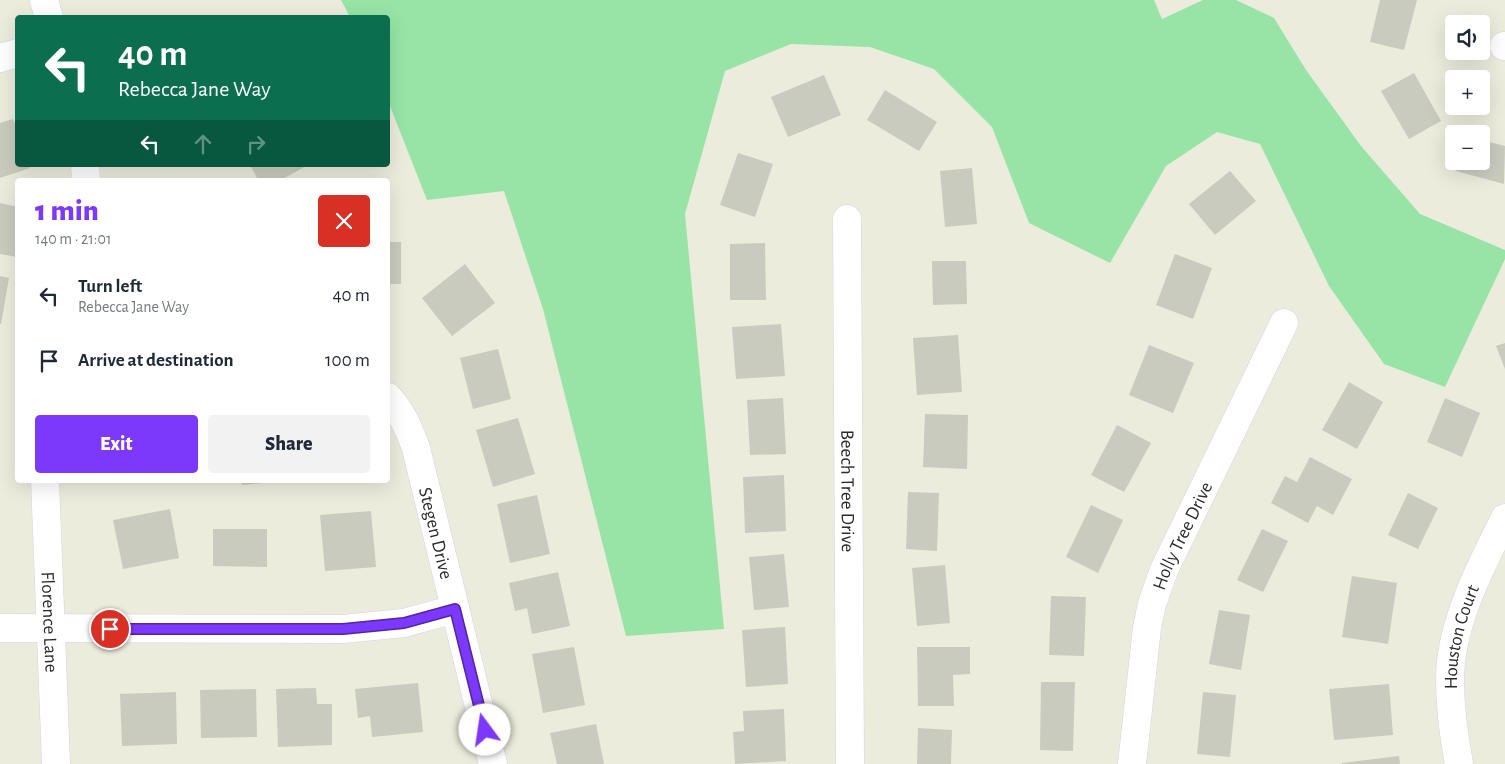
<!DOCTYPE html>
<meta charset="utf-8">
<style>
body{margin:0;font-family:"Alegreya Sans",sans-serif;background:#f2f2f3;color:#1f2937;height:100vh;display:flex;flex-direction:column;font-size:19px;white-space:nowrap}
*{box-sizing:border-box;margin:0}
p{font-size:16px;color:#747a83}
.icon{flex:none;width:28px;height:28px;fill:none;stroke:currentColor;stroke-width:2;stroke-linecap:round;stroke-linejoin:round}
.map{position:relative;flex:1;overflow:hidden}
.drawer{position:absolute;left:15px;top:178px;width:375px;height:305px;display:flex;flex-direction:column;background:#fff;border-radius:5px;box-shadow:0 5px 20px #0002}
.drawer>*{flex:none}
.top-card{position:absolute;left:15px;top:15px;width:375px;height:152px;border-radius:5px;box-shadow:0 5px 20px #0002;background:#0b6e4f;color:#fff;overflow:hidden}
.buttons{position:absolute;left:1445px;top:15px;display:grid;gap:10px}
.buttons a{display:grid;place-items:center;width:45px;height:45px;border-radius:5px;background:#fff;box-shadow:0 5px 20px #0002;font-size:25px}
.pin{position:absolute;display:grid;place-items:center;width:42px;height:42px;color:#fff;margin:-21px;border:2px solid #fff;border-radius:50%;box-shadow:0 1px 5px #0007}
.me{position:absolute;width:55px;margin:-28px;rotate:346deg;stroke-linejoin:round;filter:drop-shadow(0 0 4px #0008)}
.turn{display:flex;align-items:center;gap:18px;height:105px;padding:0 20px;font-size:22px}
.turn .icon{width:65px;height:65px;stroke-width:2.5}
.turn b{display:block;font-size:35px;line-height:42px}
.lanes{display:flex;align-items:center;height:48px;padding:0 20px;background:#0003;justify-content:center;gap:25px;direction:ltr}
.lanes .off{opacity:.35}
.round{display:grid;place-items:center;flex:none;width:52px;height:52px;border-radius:5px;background:#f2f2f3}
.headline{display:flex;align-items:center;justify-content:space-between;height:85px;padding:0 20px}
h1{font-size:30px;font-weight:800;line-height:38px;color:#7d39fb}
.cta{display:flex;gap:10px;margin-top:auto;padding:10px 20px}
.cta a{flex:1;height:58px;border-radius:5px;background:#7d39fb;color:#fff;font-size:20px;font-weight:800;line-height:58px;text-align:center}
.cta a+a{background:#f2f2f3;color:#1f2937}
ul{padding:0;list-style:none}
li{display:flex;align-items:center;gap:15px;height:65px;padding:0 20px}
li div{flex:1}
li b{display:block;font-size:19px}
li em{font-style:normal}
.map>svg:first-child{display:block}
.green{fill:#97e4a6}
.building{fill:#c9cbbe}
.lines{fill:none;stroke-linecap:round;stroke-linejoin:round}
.street-casing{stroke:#d7d1e3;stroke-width:29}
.street{stroke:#fff;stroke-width:28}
.route-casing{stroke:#5125a3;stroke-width:12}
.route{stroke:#7d39fb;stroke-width:9}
.labels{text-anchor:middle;stroke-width:5;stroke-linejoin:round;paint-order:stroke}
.street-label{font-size:19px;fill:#2a2a2a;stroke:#fff}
</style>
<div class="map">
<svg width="1505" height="764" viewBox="0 0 1505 764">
<rect width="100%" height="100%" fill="#ebecdc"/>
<path class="green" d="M341,0H1154L1162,19L1203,0H1236L1274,18L1306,70L1361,146L1420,214L1505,250V259L1445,387L1384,364L1329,286L1260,144L1217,132L1166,166L1110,263L1029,223L992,127L934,69L870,47L791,44L725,71L685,214L724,629L626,636L543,309L504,191L427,200L388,101V18L350,17Z"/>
<path class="building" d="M1380,0H1417L1404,50L1370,42Z
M1414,73L1441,121L1409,139L1381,91Z
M824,75L841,115L788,137L771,97Z
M885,90L937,122L919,151L867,120Z
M13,119L18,131V165H29L30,168L0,178V123Z
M1481,140L1505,146L1504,184L1456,171L1458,161H1481Z
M738,153L773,164L755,217L720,205Z
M250,165H308L281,180H258Z
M972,168L977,224L945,227L940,171Z
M1230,171L1256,201L1215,235L1189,204Z
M0,203L18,207L17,257L0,254Z
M388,242H401V284H388Z
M765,243L766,300H730V244Z
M1175,254L1212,268L1193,319L1156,305Z
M932,261H966L967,304L933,305Z
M465,264L495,303L452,336L422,298Z
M0,276L9,278L1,324H0Z
M781,324L785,376L736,379L732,327Z
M958,335L962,392L917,395L913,338Z
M1505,343V369L1496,346Z
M1149,345L1194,363L1173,413L1129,395Z
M498,349L511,399L473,409L460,358Z
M1349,382L1383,402L1357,449L1322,430Z
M783,398L786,454L750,455L747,400Z
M1445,398L1480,413L1462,457L1427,442Z
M925,414L968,415L967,469L923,467Z
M518,418L535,474L493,487L476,430Z
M1117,425L1151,443L1124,492L1091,475Z
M1310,457L1352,479L1333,515L1317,506L1308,523L1271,503L1285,476L1297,482Z
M784,475L786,531L745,533L743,477Z
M242,480H287V481L242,485Z
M908,492L939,493L937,551L906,549Z
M1408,493L1438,508L1418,549L1388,535Z
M537,495L550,554L510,563L497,504Z
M1091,505L1123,520L1098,573L1066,557Z
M170,509L179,558L123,569L113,520Z
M371,511L376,567L325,571L320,515Z
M213,529H267V567L213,566Z
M1262,529L1288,541L1263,592L1237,580Z
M784,554L789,607L754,610L749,557Z
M945,565L950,623L917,626L912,568Z
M558,572L570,626L532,634L527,608L515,611L509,583Z
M1352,576L1397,583L1388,644L1342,637Z
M1051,596L1086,597L1084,656L1049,655Z
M1219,610L1250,615L1241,670L1209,664Z
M785,627L788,684L746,687L742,630Z
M574,647L585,705L543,713L532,654Z
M917,647H970V674L953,675L954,706H918Z
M1041,682H1075L1073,751L1040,750Z
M418,683L423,732L372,737L370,716L358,718L355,689Z
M1389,684L1393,735L1334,740L1329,689Z
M316,688L317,704H332V745L278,747L276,689Z
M256,689L257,737L201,738L200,690Z
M176,692L177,744L122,746L120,694Z
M1203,692L1236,695L1230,757L1197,754Z
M784,709L786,761L735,764L733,732L744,731L743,711Z
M596,724L604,764H557L550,733Z
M918,728L952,730L951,764H917Z
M1399,756L1400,764H1342V763Z"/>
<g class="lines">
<g class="street-casing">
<g id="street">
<path d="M44,0L49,18"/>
<path d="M1504,46H1505"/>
<path d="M0,58L18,53"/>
<path d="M85,165L86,180"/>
<path id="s1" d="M847,219L850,764"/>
<path id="s2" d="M388,397C402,412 409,429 416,448L493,764"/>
<path id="s3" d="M45,480L56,764"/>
<path d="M0,628L343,629L404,623L455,609"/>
<path id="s4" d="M1132,764L1147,628L1152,604L1164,570L1284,323"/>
<path id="s5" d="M1459,764C1453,730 1448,696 1451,661C1457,611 1483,562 1505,518"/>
</g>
</g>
<use href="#street" class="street"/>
</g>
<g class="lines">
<g class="route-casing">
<path id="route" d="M110,629H343L404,623L455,609L485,730"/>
</g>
<use href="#route" class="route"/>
</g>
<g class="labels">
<g class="street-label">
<text dy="7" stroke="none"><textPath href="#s1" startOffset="272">Beech Tree Drive</textPath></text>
<text dy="7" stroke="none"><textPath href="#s2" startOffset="146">Stegen Drive</textPath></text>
<text dy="7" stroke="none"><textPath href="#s4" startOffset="236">Holly Tree Drive</textPath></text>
<text dy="7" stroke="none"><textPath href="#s3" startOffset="142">Florence Lane</textPath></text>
<text dy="7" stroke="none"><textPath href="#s5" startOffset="129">Houston Court</textPath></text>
</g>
</g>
</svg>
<div class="buttons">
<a><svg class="icon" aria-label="sound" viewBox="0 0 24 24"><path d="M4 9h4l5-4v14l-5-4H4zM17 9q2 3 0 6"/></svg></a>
<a>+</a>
<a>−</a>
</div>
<div class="pin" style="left:110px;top:629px;background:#d93025"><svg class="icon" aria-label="arrive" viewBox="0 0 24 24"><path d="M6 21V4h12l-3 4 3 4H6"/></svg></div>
<svg class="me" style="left:485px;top:730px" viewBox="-20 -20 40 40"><circle r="19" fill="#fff"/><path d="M0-13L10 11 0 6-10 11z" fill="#7d39fb"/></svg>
<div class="top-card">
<div class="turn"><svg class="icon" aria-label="left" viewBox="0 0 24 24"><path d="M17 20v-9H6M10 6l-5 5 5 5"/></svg><div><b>40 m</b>Rebecca Jane Way</div></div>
<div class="lanes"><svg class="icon" aria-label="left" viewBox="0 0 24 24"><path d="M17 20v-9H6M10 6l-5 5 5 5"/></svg><svg class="icon off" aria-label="ahead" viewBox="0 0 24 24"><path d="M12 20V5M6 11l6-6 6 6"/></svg><svg class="icon off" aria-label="right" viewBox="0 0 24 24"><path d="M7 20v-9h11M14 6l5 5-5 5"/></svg></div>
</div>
<section class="drawer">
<div class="headline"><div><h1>1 min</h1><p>140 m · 21:01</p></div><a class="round" style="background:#d93025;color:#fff"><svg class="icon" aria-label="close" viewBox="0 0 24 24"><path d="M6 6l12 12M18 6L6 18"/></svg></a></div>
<ul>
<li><svg class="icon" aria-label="left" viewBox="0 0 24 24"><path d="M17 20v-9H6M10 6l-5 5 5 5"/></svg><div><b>Turn left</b><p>Rebecca Jane Way</p></div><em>40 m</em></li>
<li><svg class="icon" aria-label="arrive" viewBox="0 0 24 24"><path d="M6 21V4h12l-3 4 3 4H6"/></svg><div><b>Arrive at destination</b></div><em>100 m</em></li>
</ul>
<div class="cta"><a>Exit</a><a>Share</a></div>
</section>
</div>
